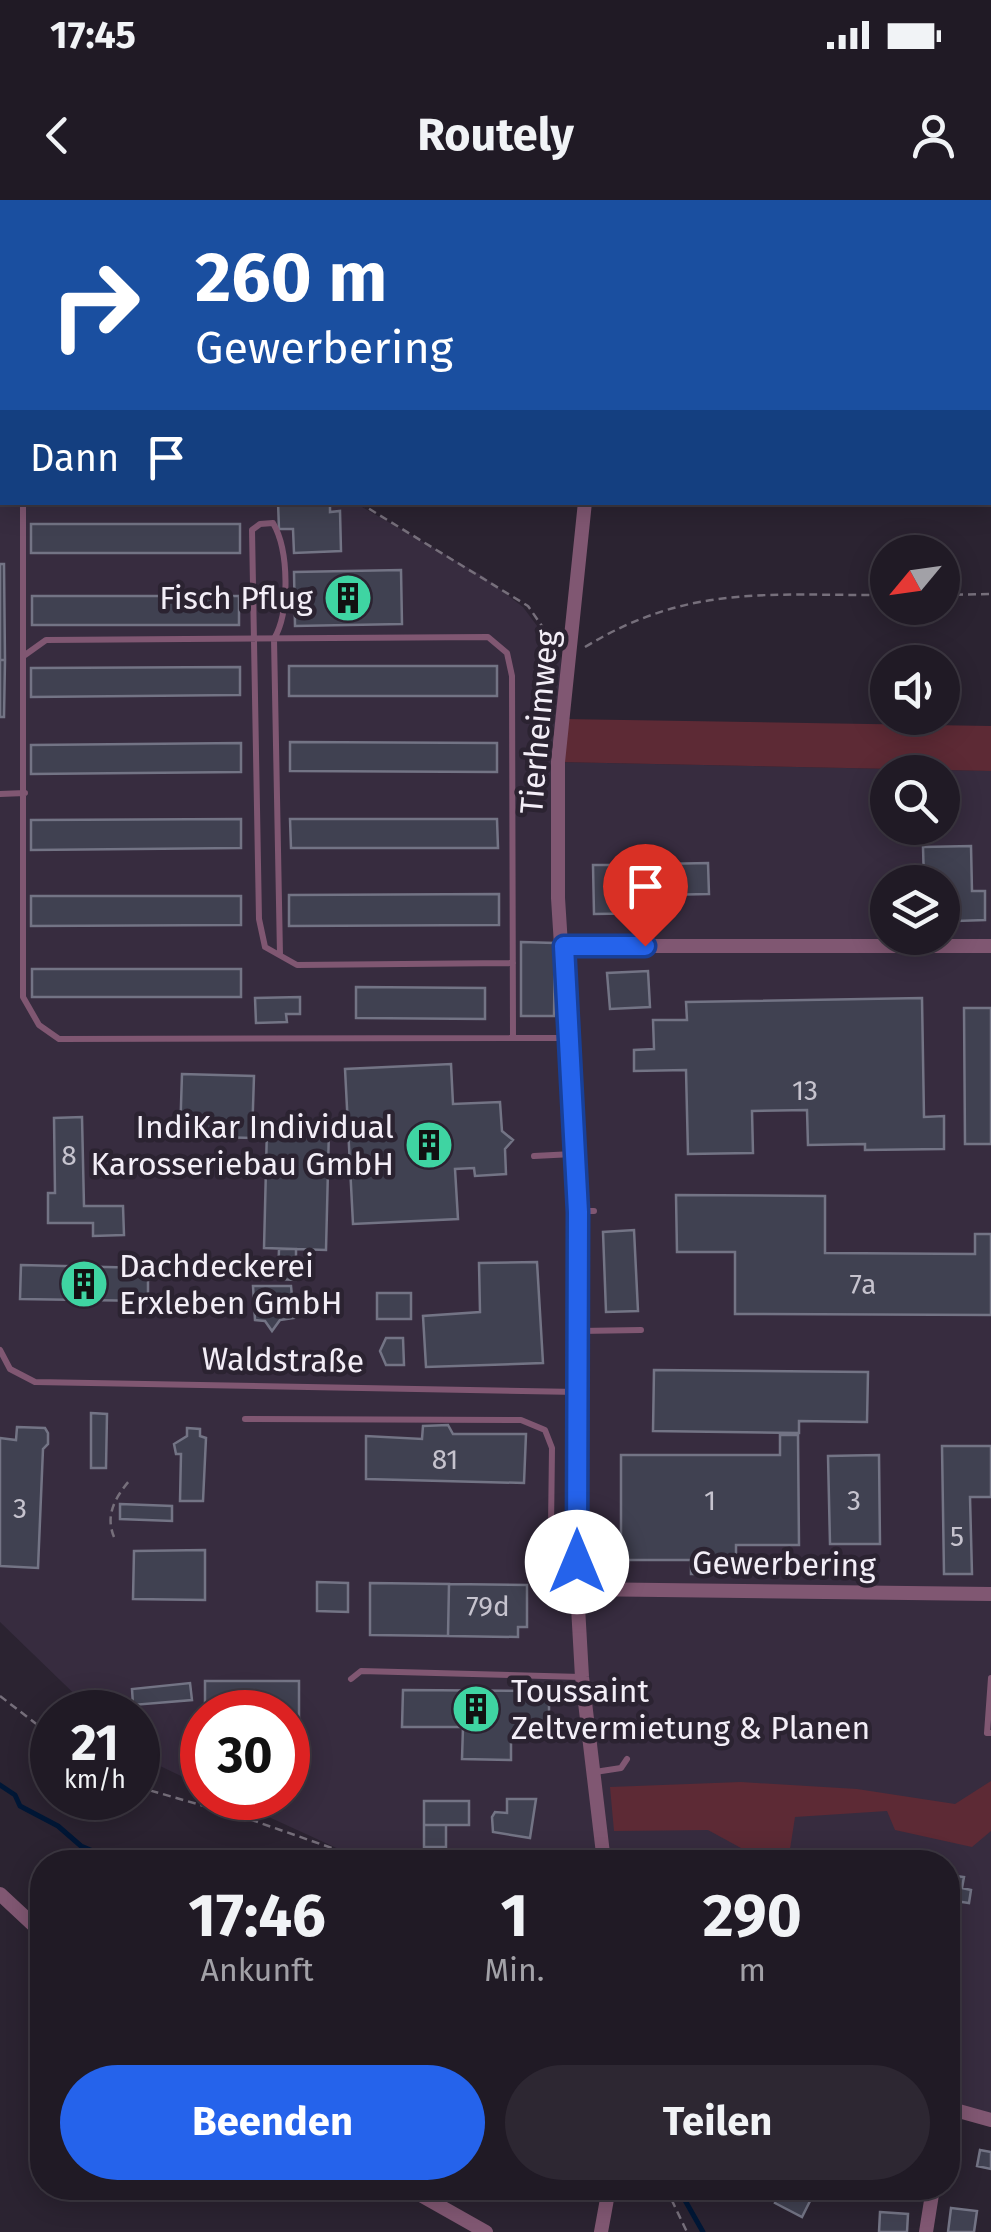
<!DOCTYPE html>
<html lang="de">
<meta charset="utf-8">
<style>
body{margin:0;font-family:"Fira Sans",sans-serif;background:#2d2732;color:#f1f3f6;height:100vh;display:flex;flex-direction:column;font-size:38px;white-space:nowrap}
*{box-sizing:border-box;margin:0}
p{font-size:32px;color:#a2a1a7}
.icon{flex:none;width:55px;height:55px;fill:none;stroke:currentColor;stroke-width:2;stroke-linecap:round;stroke-linejoin:round}
.map{position:relative;flex:1;overflow:hidden}
.sheet{position:absolute;left:30px;top:1650px;width:930px;height:350px;display:flex;flex-direction:column;background:#201a25;border-radius:40px;box-shadow:0 5px 25px #0003,0 0 0 2px #3d3842}
.sheet>*{flex:none}
.hud{position:absolute;left:0px;top:0px;width:992px;height:305px;box-shadow:0 5px 25px #0003,0 0 0 2px #3d3842;background:#1a4fa0;color:#fff;overflow:hidden}
.needle{width:65px;rotate:241deg}
.tools{position:absolute;left:870px;top:335px;display:grid;gap:20px}
.tools a{display:grid;place-items:center;width:90px;height:90px;border-radius:50%;background:#201a25;box-shadow:0 5px 25px #0003,0 0 0 2px #3d3842;font-size:50px}
.speed{position:absolute;left:30px;top:1490px;display:flex;gap:20px;font-size:50px;font-weight:700;text-align:center}
.speed>*{display:grid;place-content:center;width:130px;height:130px;border-radius:50%;background:#201a25;box-shadow:0 5px 25px #0003,0 0 0 2px #3d3842;line-height:1}
.speed small{font-size:25px;font-weight:400}
.speed .limit{border:15px solid #d22;background:#fff;color:#111}
.pin{position:absolute;display:grid;place-items:center;width:85px;height:85px;color:#fff;margin:-102px -42px;border-radius:50% 50% 50% 0;rotate:-45deg;box-shadow:0 0 10px #0007}
.pin .icon{rotate:45deg}
.me{position:absolute;width:110px;margin:-55px;rotate:0deg;stroke-linejoin:round;filter:drop-shadow(0 0 8px #0008)}
.turn{display:flex;align-items:center;gap:35px;height:210px;padding:0 30px;font-size:45px}
.turn .icon{width:130px;height:130px;stroke-width:2.5}
.turn b{display:block;font-size:70px;line-height:85px}
.then{display:flex;align-items:center;height:95px;padding:0 30px;background:#0003;gap:20px;font-size:38px}
.eta{display:flex;justify-content:space-evenly;align-items:center;height:170px;text-align:center}
.eta b{font-size:60px;font-weight:700;line-height:70px}
.primary-button{display:flex;gap:20px;margin-top:auto;padding:20px 30px}
.primary-button a{flex:1;height:115px;border-radius:60px;background:#2563eb;color:#fff;font-size:40px;font-weight:700;line-height:115px;text-align:center}
.primary-button a+a{background:#2d2732;color:#f1f3f6}
.status{display:flex;justify-content:space-between;align-items:center;height:70px;padding:0 50px;background:#201a25;direction:ltr}
.status svg{height:28px;fill:currentColor}
header{display:flex;justify-content:space-between;align-items:center;height:130px;padding:0 30px;background:#201a25;font-size:45px;font-weight:700}
.map>svg:first-child{display:block}
.built{fill:#372c3f;fill-rule:evenodd}
.green{fill:#5d2a35}
.lines{fill:none;stroke-linecap:round;stroke-linejoin:round}
.stream{stroke:#001736;stroke-width:5}
.building{fill:#404151;stroke:#737485;stroke-width:2.5}
.path{stroke:#766f7b;stroke-width:2.5;stroke-dasharray:8 5;stroke-linecap:butt}
.lane{stroke:#805772;stroke-width:6}
.street{stroke:#805772;stroke-width:14}
.route-casing{stroke:#184099;stroke-width:25}
.route{stroke:#2563eb;stroke-width:18}
.labels{text-anchor:middle;stroke-width:9;stroke-linejoin:round;paint-order:stroke}
.number-label{font-size:28px;fill:#c6c3ce}
.poi-label{font-size:32px;fill:#f3eef7;stroke:#2b2331;text-anchor:end}
.street-label{font-size:32px;fill:#f3eef7;stroke:#2b2331}
</style>
<div class="status"><b>17:45</b><svg viewBox="0 0 49 12"><path d="M0 12V9h3v3zM5 12V6h3v6zM10 12V3h3v9zM15 12V0h3v12zM26 1h20v11H26zM47 4h2v5h-2z"/></svg></div>
<header><svg class="icon" aria-label="back" viewBox="0 0 24 24"><path d="M15 5l-7 7 7 7"/></svg>Routely<svg class="icon" aria-label="person" viewBox="0 0 24 24"><circle cx="12" cy="8" r="4"/><path d="M4 21q1-7 8-7t8 7"/></svg></header>
<div class="map">
<svg width="991" height="2032" viewBox="0 0 991 2032">
<rect width="100%" height="100%" fill="#2b2331"/>
<path class="built" d="M0,217L2,302L355,303L483,376L523,407L561,458L558,562L991,571V1920L948,1909V1662H367L227,1598H288V1512H202V1586L139,1556L138,1512H93L0,1422ZM888,572H942V628H888ZM888,682H942V738H888Z"/>
<path class="green" d="M0,0H332V2H2V216Z
M563,519L991,526V571L558,562Z
M991,1581V1631L972,1647L895,1630L887,1611L795,1617L788,1662H753L752,1654L708,1630L614,1631L610,1587L741,1582L857,1589L955,1604Z"/>
<g class="lines">
<path class="stream" d="M0,1585L15,1595L20,1606L58,1626L81,1646L119,1662
M678,1988L703,2032"/>
</g>
<path class="building" d="M278,302H330V312L340,311L341,351L294,353L293,329H279Z
M31,324H240V353H31Z
M0,364H4L5,460H0Z
M401,370L402,424L295,426L294,372Z
M32,396H239V425H32Z
M0,460H5L4,517H0Z
M289,466H497V496H289Z
M240,467V495L31,497V468Z
M290,542L497,543V572L290,571Z
M241,543V572L31,574V545Z
M241,619V648L31,650V620Z
M290,619H497L498,648H291Z
M971,646L972,691H985V720L956,721L952,691L942,692V682H924L923,647Z
M708,663L709,694L611,696V665Z
M593,665H611V696L659,695V713L594,714Z
M499,694V725L289,726V695Z
M31,696H241V725L31,726Z
M521,742L555,743L554,816H521Z
M32,769H241V797H32Z
M648,771L650,807L610,809L607,773Z
M356,787L485,788V819L356,818Z
M300,797V814H286L287,822L256,823L255,798Z
M922,798L924,917L944,916V949L865,950V944L808,945L807,910L752,911L753,953L688,954L686,870L634,871V850L654,849L653,820H687L686,802Z
M964,808H991V944H965Z
M451,864L453,904L500,902L502,931L513,940L505,949L506,974L475,976L474,968L455,969L458,1019L353,1024L345,869Z
M182,874L254,876L252,938L180,936Z
M82,917L84,1006H123L124,1035L93,1036V1023H48V993H55L54,918Z
M267,928L329,929L326,1050L264,1048Z
M676,995L825,996V1053L975,1054V1034H991V1115L735,1114V1052H677Z
M634,1030L638,1111L606,1112L603,1032Z
M279,1049H296V1080L278,1079Z
M537,1062L543,1163L426,1167L423,1116L480,1112L479,1063Z
M21,1065L148,1068V1101L20,1099Z
M253,1086H291L294,1118L280,1120L272,1131L265,1121L255,1120Z
M377,1093H411V1119H377Z
M386,1138H403L404,1165H386L380,1151Z
M654,1170L868,1172L867,1222L799,1221V1233L653,1231Z
M91,1213L107,1214L106,1268H91Z
M448,1225L453,1234H526L524,1283L366,1279V1236L422,1239L423,1226Z
M17,1227L45,1228L48,1233V1244L43,1249L38,1368L0,1366V1238L16,1240Z
M187,1228L200,1229V1236L206,1238L203,1301H180L181,1254H176L174,1244L187,1236Z
M780,1235H798L799,1345H736V1374H691V1360H621V1255H780Z
M942,1246H991V1297H970L972,1374H944Z
M879,1255L880,1344H830L828,1256Z
M120,1304L172,1306V1321L120,1319Z
M205,1350V1400L133,1399L134,1351Z
M317,1382L348,1383V1412L317,1411Z
M370,1383L449,1384L448,1436L370,1435Z
M449,1384L527,1385V1427H518V1437L448,1436Z
M205,1481H299V1530H288V1512H205Z
M190,1483L192,1500L133,1505L132,1489Z
M403,1490L549,1491V1536H511V1560L462,1559L463,1527H402Z
M507,1599H536L530,1638L493,1632L492,1617L495,1612L507,1613Z
M424,1601H469V1625H424Z
M424,1625H446V1647H424Z
M948,1675L964,1677L962,1688L971,1690L969,1703L948,1700Z
M948,1700L959,1702L954,1740L948,1739Z
M980,1950L991,1952V1969L977,1966Z
M782,1988L814,1993L802,2017L775,2003Z
M951,2008L977,2011L974,2032H948Z
M880,2012L908,2014L907,2032H879Z"/>
<g class="lines">
<path class="path" d="M290,0V2
M54,2L56,0
M0,58L2,56
M0,132L2,136
M0,190L2,189
M0,205L2,213
M358,302L528,406L553,442
M942,395L991,394
M585,447C690,383 771,396 888,395
M114,1337C105,1315 115,1298 129,1281
M0,1496L52,1536
M138,1587L246,1618L372,1662
M666,1988L687,2032"/>
<path class="lane" d="M23,302V797L39,825L59,839L567,838
M25,455L46,440L488,437L507,453L512,476L513,837
M0,594L25,593
M280,755L274,439C290,412 289,350 273,323L260,324L252,330L259,719L265,747L297,765L513,763
M534,956L573,954
M579,1011H594
M580,1131L641,1130
M0,1150L10,1169L35,1182L578,1192
M245,1219L521,1220L545,1230L552,1248L551,1327L559,1333H575
M991,1478L987,1533H991
M351,1479L361,1471L581,1477
M595,1572L621,1568L627,1559
M604,1659L688,1658L689,1662"/>
<path class="street" d="M611,2V0
M585,302L558,562V698L578,1012L577,1389L582,1477L604,1662
M564,746H991
M577,1389L991,1394
M0,1694L42,1733
M948,1908L991,1920
M408,1988L486,2032
M601,2032L609,1988
M926,2032L933,1988"/>
</g>
<g class="lines">
<g class="route-casing">
<path id="route" d="M577,1362L578,1012L564,746H645"/>
</g>
<use href="#route" class="route"/>
</g>
<defs>
<g id="building-disc" transform="scale(2.5)"><circle r="9.5" fill="#3fd4a2" stroke="#2b2331"/><path d="M-4-6H4V6H1V3H-1V6H-4ZM-2.5-4.3h1.7v1.8h-1.7ZM.8-4.3h1.7v1.8H.8ZM-2.5-1h1.7V.8h-1.7ZM.8-1h1.7V.8H.8Z" fill="#111"/></g>
</defs>
<g fill-rule="evenodd">
<use href="#building-disc" x="348" y="398"/>
<use href="#building-disc" x="429" y="945"/>
<use href="#building-disc" x="84" y="1084"/>
<use href="#building-disc" x="476" y="1509"/>
</g>
<g class="labels">
<g class="number-label">
<text x="805" y="900">13</text>
<text x="69" y="965">8</text>
<text x="863" y="1094">7a</text>
<text x="445" y="1269">81</text>
<text x="710" y="1310">1</text>
<text x="854" y="1310">3</text>
<text x="20" y="1318">3</text>
<text x="957" y="1346">5</text>
<text x="488" y="1416">79d</text>
</g>
<g class="poi-label">
<text x="313" y="409">Fisch Pflug</text>
<text x="394" y="938">IndiKar Individual<tspan x="394" dy="37">Karosseriebau GmbH</tspan></text>
<text x="119" y="1077" text-anchor="start">Dachdeckerei<tspan x="119" dy="37">Erxleben GmbH</tspan></text>
<text x="511" y="1502" text-anchor="start">Toussaint<tspan x="511" dy="37">Zeltvermietung &amp; Planen</tspan></text>
</g>
<g class="street-label">
<text transform="translate(539 522) rotate(-85)" y="11">Tierheimweg</text>
<text transform="translate(283 1160) rotate(1)" y="11">Waldstraße</text>
<text transform="translate(784 1364) rotate(1)" y="11">Gewerbering</text>
</g>
</g>
</svg>
<div class="tools">
<a><svg class="needle" viewBox="-14 -14 28 28"><path d="M0-13l5 13h-10z" fill="#e53935"/><path d="M0 13l5-13h-10z" fill="#a2a1a7"/></svg></a>
<a><svg class="icon" aria-label="sound" viewBox="0 0 24 24"><path d="M4 9h4l5-4v14l-5-4H4zM17 9q2 3 0 6"/></svg></a>
<a><svg class="icon" aria-label="search" viewBox="0 0 24 24"><circle cx="10" cy="10" r="6"/><path d="M15 15l6 6"/></svg></a>
<a><svg class="icon" aria-label="layers" viewBox="0 0 24 24"><path d="M12 4l9 5-9 5-9-5zM3 14l9 5 9-5"/></svg></a>
</div>
<div class="speed"><div>21<small>km/h</small></div><div class="limit">30</div></div>
<div class="pin" style="left:645px;top:746px;background:#d93025"><svg class="icon" aria-label="arrive" viewBox="0 0 24 24"><path d="M6 21V4h12l-3 4 3 4H6"/></svg></div>
<svg class="me" style="left:577px;top:1362px" viewBox="-20 -20 40 40"><circle r="19" fill="#fff"/><path d="M0-13L10 11 0 6-10 11z" fill="#2563eb"/></svg>
<div class="hud">
<div class="turn"><svg class="icon" aria-label="right" viewBox="0 0 24 24"><path d="M7 20v-9h11M14 6l5 5-5 5"/></svg><div><b>260 m</b>Gewerbering</div></div>
<div class="then">Dann<svg class="icon" aria-label="arrive" viewBox="0 0 24 24"><path d="M6 21V4h12l-3 4 3 4H6"/></svg></div>
</div>
<section class="sheet">
<div class="eta">
<div><b>17:46</b><p>Ankunft</p></div>
<div><b>1</b><p>Min.</p></div>
<div><b>290</b><p>m</p></div>
</div>
<div class="primary-button"><a>Beenden</a><a>Teilen</a></div>
</section>
</div>
